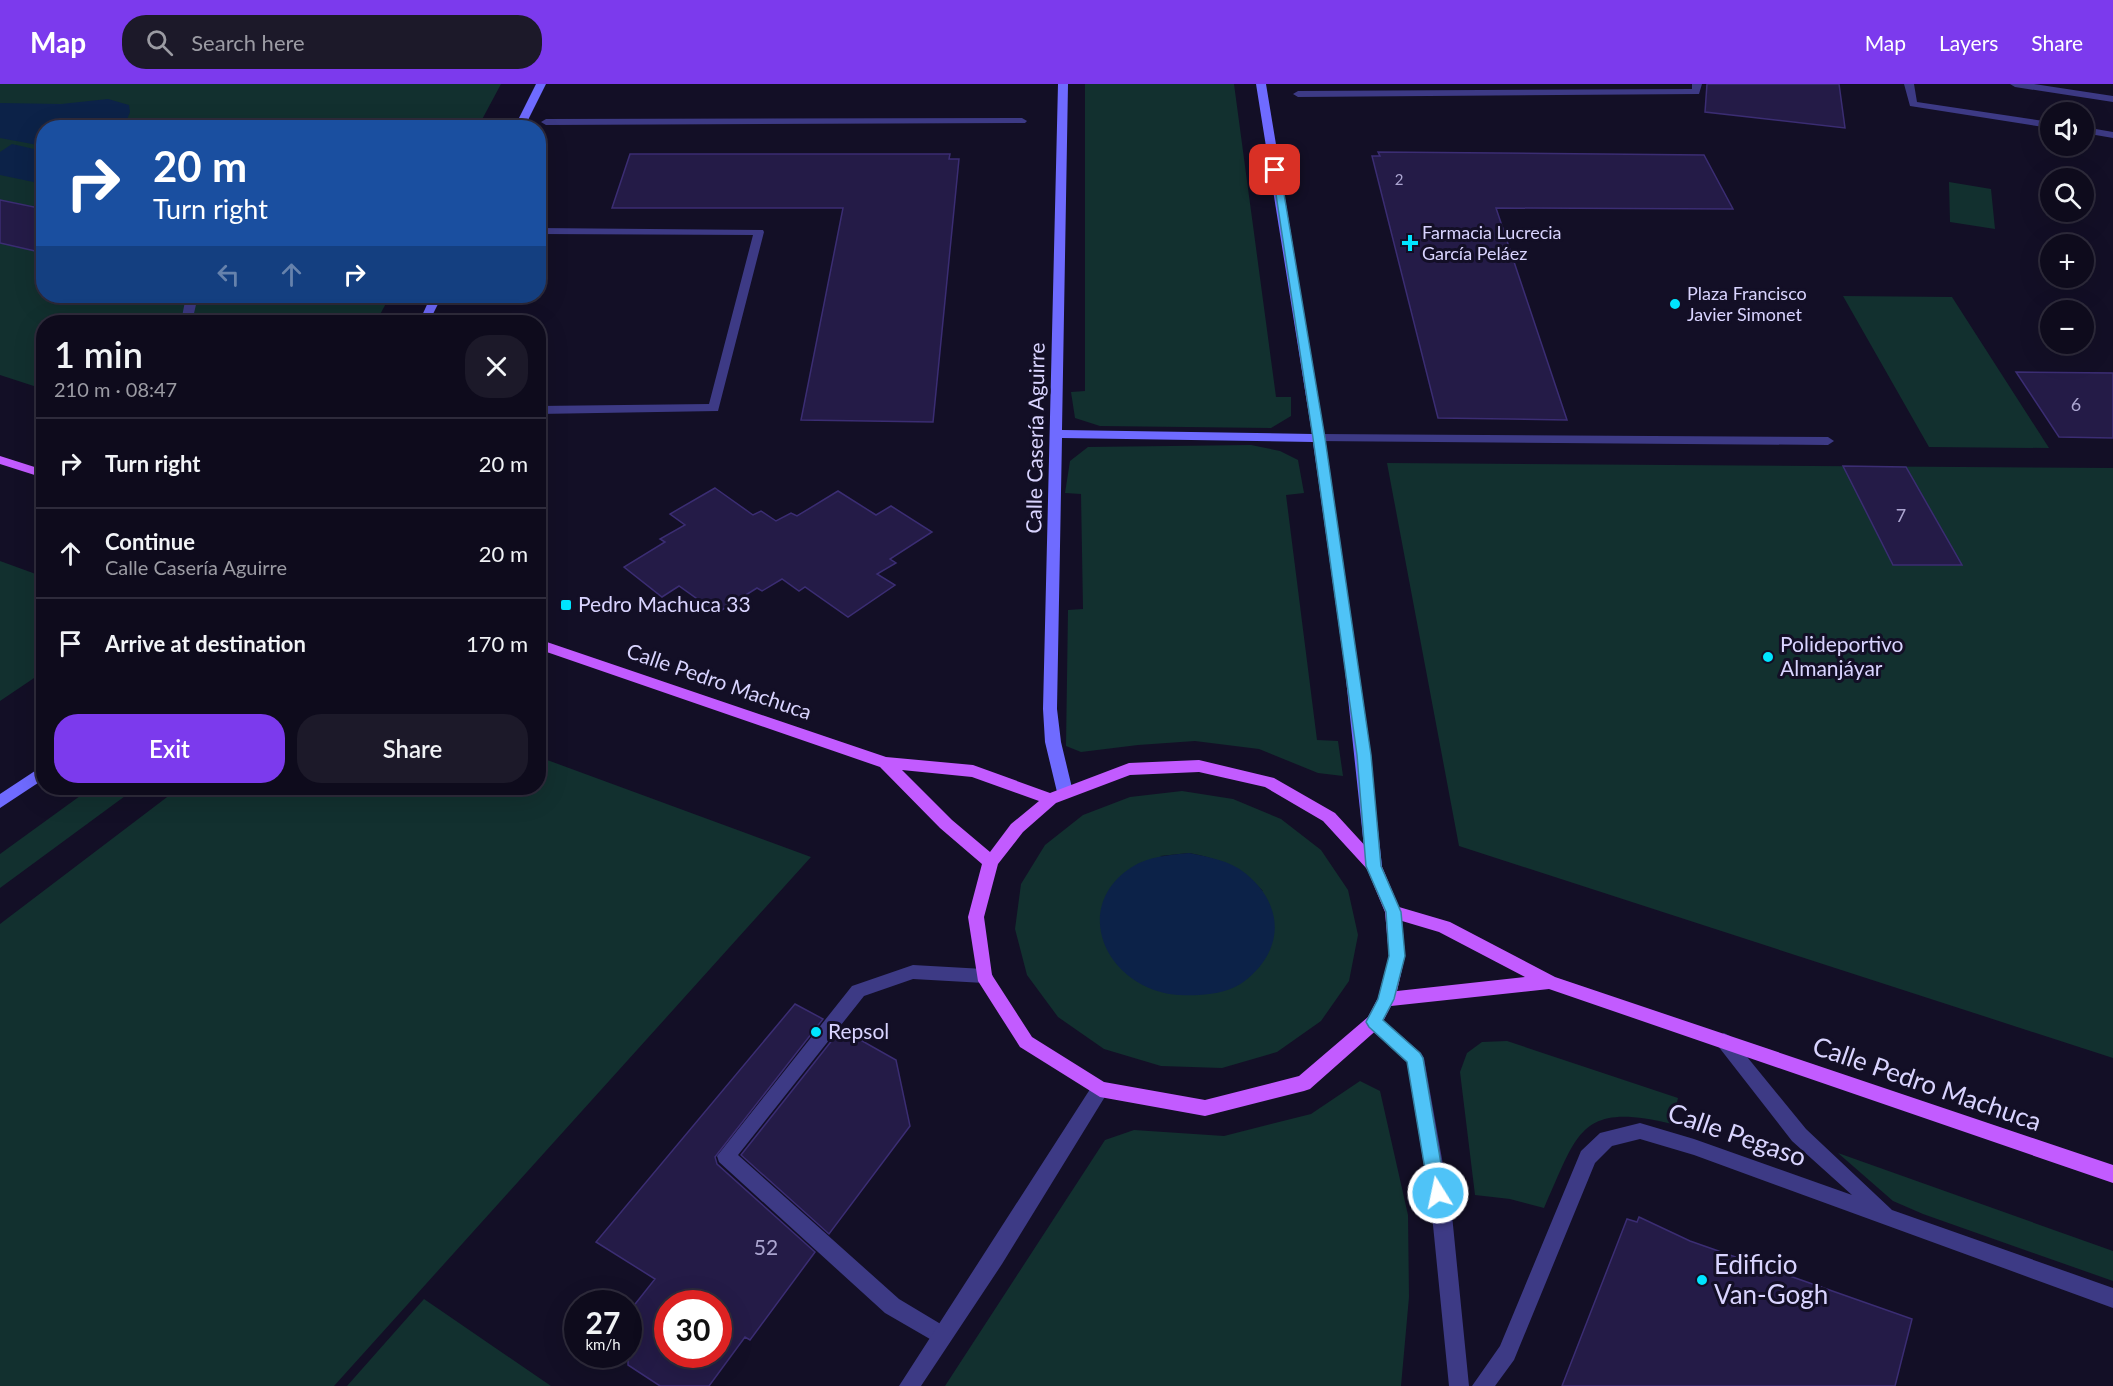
<!DOCTYPE html>
<meta charset="utf-8">
<style>
body{margin:0;font-family:Lato,sans-serif;background:#1c1929;color:#f1f3f6;height:100vh;display:flex;flex-direction:column;font-size:22px;white-space:nowrap}
*{box-sizing:border-box;margin:0}
p{font-size:20px;color:#9b9ba3}
.icon{flex:none;width:33px;height:33px;fill:none;stroke:currentColor;stroke-width:2;stroke-linecap:round;stroke-linejoin:round}
.map{position:relative;flex:1;overflow:hidden}
.panel{position:absolute;left:36px;top:231px;width:510px;height:480px;display:flex;flex-direction:column;background:#0e0b1c;border-radius:24px;box-shadow:0 6px 24px #0002,0 0 0 2px #2e2b3b}
.panel>*{flex:none}
.banner{position:absolute;left:36px;top:36px;width:510px;height:183px;border-radius:24px;box-shadow:0 6px 24px #0002,0 0 0 2px #2e2b3b;background:#1a4fa0;color:#fff;overflow:hidden}
.buttons{position:absolute;left:2040px;top:18px;display:grid;gap:12px}
.buttons a{display:grid;place-items:center;width:54px;height:54px;border-radius:50%;background:#0e0b1c;box-shadow:0 6px 24px #0002,0 0 0 2px #2e2b3b;font-size:30px}
.speed{position:absolute;left:564px;top:1206px;display:flex;gap:12px;font-size:30px;font-weight:700;text-align:center}
.speed>*{display:grid;place-content:center;width:78px;height:78px;border-radius:50%;background:#0e0b1c;box-shadow:0 6px 24px #0002,0 0 0 2px #2e2b3b;line-height:1}
.speed small{font-size:15px;font-weight:400}
.speed .limit{border:9px solid #d22;background:#fff;color:#111}
.pin{position:absolute;display:grid;place-items:center;width:51px;height:51px;color:#fff;margin:-26px;border-radius:12px;box-shadow:0 3px 9px #0006}
.me{position:absolute;width:66px;margin:-33px;rotate:350deg;stroke-linejoin:round;filter:drop-shadow(0 0 4px #0008)}
.turn{display:flex;align-items:center;gap:21px;height:126px;padding:0 18px;font-size:27px}
.turn .icon{width:78px;height:78px;stroke-width:2.5}
.turn b{display:block;font-size:42px;line-height:51px}
.lanes{display:flex;align-items:center;height:57px;padding:0 18px;background:#0003;justify-content:center;gap:30px;direction:ltr}
.lanes .off{opacity:.35}
.round{display:grid;place-items:center;flex:none;width:63px;height:63px;border-radius:24px;background:#1c1929}
.head{display:flex;align-items:center;justify-content:space-between;height:102px;padding:0 18px}
h1{font-size:36px;font-weight:600;line-height:45px}
.cta{display:flex;gap:12px;margin-top:auto;padding:12px 18px}
.cta a{flex:1;height:69px;border-radius:24px;background:#7c3aed;color:#fff;font-size:24px;font-weight:600;line-height:69px;text-align:center}
.cta a+a{background:#1c1929;color:#f1f3f6}
ul{padding:0;list-style:none}
li{display:flex;align-items:center;gap:18px;height:90px;padding:0 18px;border-top:2px solid #2e2b3b}
li div{flex:1}
li b{display:block;font-size:22px}
li em{font-style:normal}
header{display:flex;align-items:center;gap:36px;box-sizing:border-box;height:84px;padding:0 30px;background:#7c3aed;color:#fff}
header strong{font-size:28px}
nav{display:flex;gap:33px;margin-inline-start:auto;font-size:21px}
.search{width:420px;height:54px;background:#1c1929;display:flex;align-items:center;gap:15px;box-sizing:border-box;padding:0 21px;border-radius:24px;color:#9b9ba3;font-size:22px}
.map>svg:first-child{display:block}
.green{fill:#12302f;fill-rule:evenodd}
.water{fill:#0c2248}
.building{fill:#241b47;stroke:#3b2d73;stroke-width:1.5;fill-rule:evenodd}
.lines{fill:none;stroke-linecap:round;stroke-linejoin:round}
.lane{fill:#3d3a85;fill-rule:evenodd}
.street{fill:#3d3a85;fill-rule:evenodd}
.secondary{fill:#6f6bff;fill-rule:evenodd}
.primary{fill:#c25bff;fill-rule:evenodd}
.route{fill:#4fc3f7;stroke:#337fa1;stroke-width:1.5}
.poi-dot{fill:#00e5ff;stroke:#130f26;stroke-width:2}
.labels{text-anchor:middle;stroke-width:6;stroke-linejoin:round;paint-order:stroke}
.far-number-label{font-size:15px;fill:#aca6d1}
.far-poi-label{font-size:18px;fill:#d9d4ff;stroke:#130f26;text-anchor:start}
.number-label{font-size:18px;fill:#aca6d1}
.street-label{font-size:21px;fill:#d9d4ff;stroke:#130f26}
.poi-label{font-size:21px;fill:#d9d4ff;stroke:#130f26;text-anchor:start}
.near-number-label{font-size:21px;fill:#aca6d1}
.near-street-label{font-size:26px;fill:#d9d4ff;stroke:#130f26}
.near-poi-label{font-size:26px;fill:#d9d4ff;stroke:#130f26;text-anchor:start}
</style>
<header>
<strong>Map</strong>
<div class="search"><svg class="icon" aria-label="search" viewBox="0 0 24 24"><circle cx="10" cy="10" r="6"/><path d="M15 15l6 6"/></svg>Search here</div>
<nav><a>Map</a><a>Layers</a><a>Share</a></nav>
</header>
<div class="map">
<svg width="2113" height="1302" viewBox="0 0 2113 1302">
<rect width="100%" height="100%" fill="#130f26"/>
<path class="green" d="M0,0H501L478,43L44,44V212H390L376,238H44L43,305L0,291Z
M1085,0H1234L1276,313H1291V332L1271,344L1100,342L1075,334L1071,308L1085,307Z
M1949,98L1991,105L1995,145L1950,138Z
M1843,212L1952,213L2049,364L1929,363Z
M1251,361L1280,367L1298,376L1304,409L1286,411L1317,656L1338,657L1343,692L1318,689L1259,665L1195,657L1138,661L1081,668L1066,662L1068,526L1083,525L1081,410L1065,409L1070,377L1088,363Z
M1387,379L2113,384V974L1459,762Z
M0,477L44,493L43,588L0,617Z
M539,673L811,773L334,1302H0V840L179,704H538Z
M91,704H136L0,804V770Z
M1182,707L1233,715L1281,735L1321,766L1348,806L1358,851L1349,897L1321,937L1277,968L1222,984L1161,982L1104,965L1058,933L1027,891L1015,845L1021,800L1045,761L1083,731L1130,713ZM1189,769C1224,776 1238,782 1263,807L1160,772Z
M1507,957L1678,1014L1672,1040C1579,1017 1578,1049 1544,1124L1510,1115L1475,1111L1460,988L1467,969L1482,958Z
M1360,997L1380,1007L1408,1131L1409,1213L1401,1302H945L1105,1056L1134,1046L1224,1052L1311,1030Z
M1838,1069L2113,1167V1197L1923,1130L1893,1117Z
M424,1215L551,1302H347Z"/>
<path class="water" d="M108,15L129,21L130,28L124,43L44,44L43,62L0,54V19L61,20Z
M12,60L43,67V100L0,91V68Z
M1189,769C1208,773 1229,776 1245,789C1284,820 1285,865 1246,896C1233,907 1215,910 1199,911C1184,912 1168,911 1154,906C1098,886 1077,818 1132,783C1149,772 1170,771 1189,769Z"/>
<path class="building" d="M1707,0H1839L1845,44L1705,28Z
M1378,68L1704,71L1733,125L1496,124L1567,336L1438,334L1372,72H1380Z
M630,70H950L949,75H959L933,338L801,336L843,124H612Z
M0,116L44,125V169L0,159Z
M2016,288L2113,289V354L2059,353Z
M1843,382L1906,383L1962,481H1893Z
M715,404L753,431L761,427L776,437L791,429L797,432L838,407L876,431L891,422L932,448L890,475L896,479L877,490L895,501L848,533L805,503L799,507L782,495L762,507L757,504L717,529L679,502L662,513L624,483L665,458L660,455L685,441L670,430Z
M795,920L823,935L715,1073L717,1080L815,1168L750,1256L745,1253L709,1302H660L628,1281V1229L655,1195L596,1158ZM668,1220H718V1270H668Z
M841,945L896,976L910,1042L829,1150L741,1071Z
M1639,1133L1690,1157L1912,1235L1895,1302H1562L1627,1135L1637,1138Z"/>
<g class="lines">
<path class="lane" d="M186,212H198L192,238H181Z
M913,881L984,885L990,887L993,892L990,897L984,899L913,895L864,912L738,1071L899,1215L949,1245L952,1252L949,1259L942,1262L885,1229L719,1078L717,1072L852,902Z"/>
<path class="street" d="M1692,0H1702L1699,10L1298,13L1293,10L1298,7L1692,5Z
M1904,0H1914L1917,18L2050,38V44L1910,22Z
M2010,0H2034L2113,12V18L2015,3Z
M1022,34L1027,37L1025,39L546,41L541,38L546,35Z
M2084,43L2113,48V54L2084,49Z
M538,144L763,146L764,148L718,327L538,330V322L709,320L753,151L538,150Z
M1319,350L1828,353L1834,357L1828,361L1315,357L1313,354L1315,351Z
M1374,931L1380,933L1421,969L1424,974L1452,1131L1469,1302H1449L1432,1131L1407,978L1368,943L1365,938L1368,933Z
M1724,949L1730,952L1806,1045L1892,1126L2113,1204V1224L1694,1071L1640,1055L1612,1062L1595,1079L1514,1276L1495,1302H1472L1500,1262L1581,1067L1600,1049L1640,1039L1694,1055L1852,1111L1792,1057L1718,962L1715,957L1718,952Z
M1100,997L1106,999L1109,1005L1106,1011L1002,1180L921,1302H899L1094,999Z"/>
<path class="secondary" d="M536,0H546L524,44H514Z
M1058,0H1068L1062,346L1312,350L1256,0H1266C1309,260 1354,519 1382,782L1380,786L1374,788L1368,786L1366,782L1345,586L1313,358L1062,354L1057,625L1061,658L1073,708L1070,712H1060L1057,708L1045,658L1043,625Z
M431,212H442L429,238H419Z
M44,681V695L0,724V710Z"/>
<path class="primary" d="M0,372L44,386V394L0,380Z
M538,555L886,673L973,681L1050,709L1129,679L1199,676L1274,694L1335,729L1380,778L1399,823L1450,838L1555,893L2113,1081V1099L1549,905L1391,922L1380,943L1310,1005L1304,1007L1205,1032L1100,1013L1020,963L978,897L968,833L982,780L940,744L880,683L538,565ZM902,686L972,693L1039,717L1011,740L990,768L952,736ZM1199,688L1265,703L1323,737L1367,785L1385,828L1389,872L1378,914L1368,933L1299,992L1205,1016L1104,998L1032,953L992,891L984,833L998,780L1023,748L1056,719L1130,691ZM1402,837L1439,848L1525,893L1397,907L1405,872Z"/>
</g>
<path class="route" d="M1272,84L1280,86L1325,354L1371,671L1381,782L1401,828L1405,872L1394,915L1383,936L1420,969L1423,974L1446,1109L1444,1114L1438,1117L1432,1114L1429,1109L1407,978L1369,943L1366,938L1378,915L1389,872L1386,828L1366,782L1357,671L1313,354Z"/>
<g class="poi-dot">
<path d="M1407 150h6v6h6v6h-6v6h-6v-6h-6v-6h6z"/>
<circle cx="1675" cy="220" r="6"/>
<rect x="560" y="515" width="12" height="12" rx="3"/>
<circle cx="1768" cy="573" r="6"/>
<circle cx="816" cy="948" r="6"/>
<circle cx="1702" cy="1196" r="6"/>
</g>
<g class="labels">
<g class="far-number-label">
<text x="1399" y="101">2</text>
</g>
<g class="far-poi-label">
<text x="1422" y="155">Farmacia Lucrecia<tspan x="1422" dy="21">García Peláez</tspan></text>
<text x="1687" y="216">Plaza Francisco<tspan x="1687" dy="21">Javier Simonet</tspan></text>
</g>
<g class="number-label">
<text x="2076" y="327">6</text>
<text x="1901" y="438">7</text>
</g>
<g class="street-label">
<text transform="translate(1036 354) rotate(-89)" y="7">Calle Casería Aguirre</text>
<text transform="translate(719 598) rotate(19)" y="7">Calle Pedro Machuca</text>
</g>
<g class="poi-label">
<text x="578" y="528">Pedro Machuca 33</text>
<text x="1780" y="568">Polideportivo<tspan x="1780" dy="24">Almanjáyar</tspan></text>
<text x="828" y="955">Repsol</text>
</g>
<g class="near-number-label">
<text x="766" y="1171">52</text>
</g>
<g class="near-street-label">
<text transform="translate(1927 1000) rotate(19)" y="9">Calle Pedro Machuca</text>
<text transform="translate(1737 1051) rotate(19)" y="9">Calle Pegaso</text>
</g>
<g class="near-poi-label">
<text x="1714" y="1190">Edificio<tspan x="1714" dy="30">Van-Gogh</tspan></text>
</g>
</g>
</svg>
<div class="buttons">
<a><svg class="icon" aria-label="sound" viewBox="0 0 24 24"><path d="M4 9h4l5-4v14l-5-4H4zM17 9q2 3 0 6"/></svg></a>
<a><svg class="icon" aria-label="search" viewBox="0 0 24 24"><circle cx="10" cy="10" r="6"/><path d="M15 15l6 6"/></svg></a>
<a>+</a>
<a>−</a>
</div>
<div class="speed"><div>27<small>km/h</small></div><div class="limit">30</div></div>
<div class="pin" style="left:1275px;top:86px;background:#d93025"><svg class="icon" aria-label="arrive" viewBox="0 0 24 24"><path d="M6 21V4h12l-3 4 3 4H6"/></svg></div>
<svg class="me" style="left:1438px;top:1109px" viewBox="-20 -20 40 40"><circle r="17" fill="#4fc3f7" stroke="#fff" stroke-width="3"/><path d="M0-11L8 9 0 5-8 9z" fill="#fff"/></svg>
<div class="banner">
<div class="turn"><svg class="icon" aria-label="right" viewBox="0 0 24 24"><path d="M7 20v-9h11M14 6l5 5-5 5"/></svg><div><b>20 m</b>Turn right</div></div>
<div class="lanes"><svg class="icon off" aria-label="left" viewBox="0 0 24 24"><path d="M17 20v-9H6M10 6l-5 5 5 5"/></svg><svg class="icon off" aria-label="ahead" viewBox="0 0 24 24"><path d="M12 20V5M6 11l6-6 6 6"/></svg><svg class="icon" aria-label="right" viewBox="0 0 24 24"><path d="M7 20v-9h11M14 6l5 5-5 5"/></svg></div>
</div>
<section class="panel">
<div class="head"><div><h1>1 min</h1><p>210 m · 08:47</p></div><a class="round"><svg class="icon" aria-label="close" viewBox="0 0 24 24"><path d="M6 6l12 12M18 6L6 18"/></svg></a></div>
<ul>
<li><svg class="icon" aria-label="right" viewBox="0 0 24 24"><path d="M7 20v-9h11M14 6l5 5-5 5"/></svg><div><b>Turn right</b></div><em>20 m</em></li>
<li><svg class="icon" aria-label="ahead" viewBox="0 0 24 24"><path d="M12 20V5M6 11l6-6 6 6"/></svg><div><b>Continue</b><p>Calle Casería Aguirre</p></div><em>20 m</em></li>
<li><svg class="icon" aria-label="arrive" viewBox="0 0 24 24"><path d="M6 21V4h12l-3 4 3 4H6"/></svg><div><b>Arrive at destination</b></div><em>170 m</em></li>
</ul>
<div class="cta"><a>Exit</a><a>Share</a></div>
</section>
</div>
